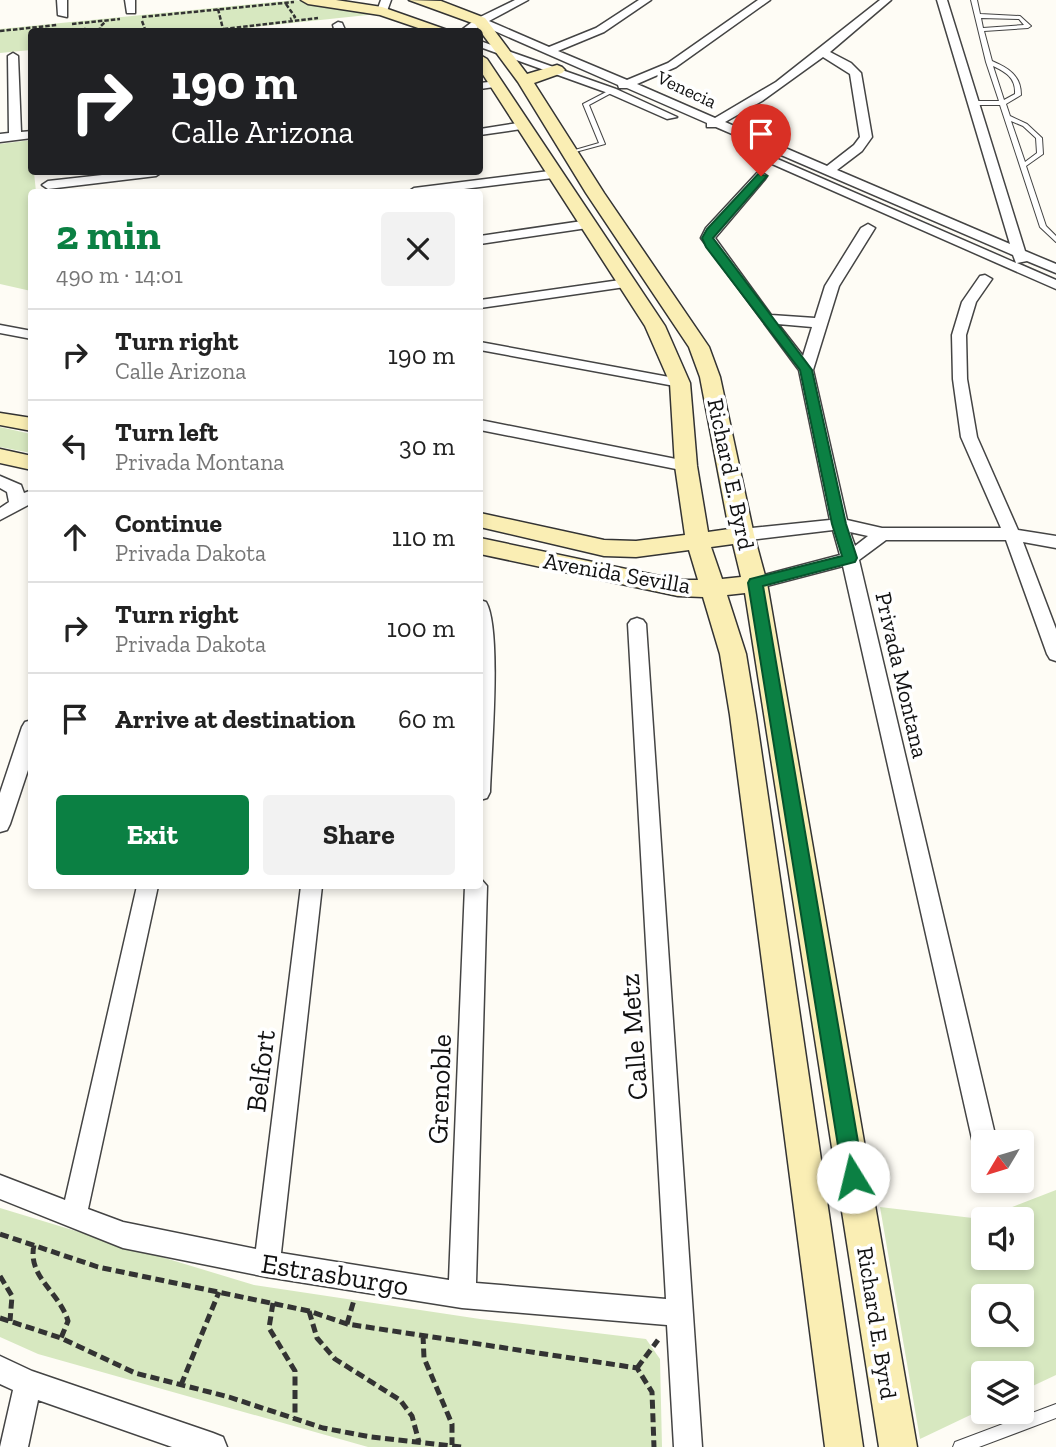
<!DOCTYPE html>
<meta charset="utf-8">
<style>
body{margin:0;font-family:"Zilla Slab",serif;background:#f2f2f2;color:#222;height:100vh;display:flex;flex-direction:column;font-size:26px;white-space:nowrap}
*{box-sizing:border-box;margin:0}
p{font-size:23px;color:#767676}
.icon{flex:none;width:38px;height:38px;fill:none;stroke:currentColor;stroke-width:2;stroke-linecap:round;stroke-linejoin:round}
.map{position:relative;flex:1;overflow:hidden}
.drawer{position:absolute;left:28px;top:189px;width:455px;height:700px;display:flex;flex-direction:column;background:#fff;border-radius:7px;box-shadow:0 4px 10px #0003}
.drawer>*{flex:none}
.top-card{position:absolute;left:28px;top:28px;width:455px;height:147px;border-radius:7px;box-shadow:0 4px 10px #0003;background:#202124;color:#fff;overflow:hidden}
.needle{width:46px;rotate:232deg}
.fabs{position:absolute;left:971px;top:1130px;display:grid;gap:14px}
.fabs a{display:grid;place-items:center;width:63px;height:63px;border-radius:7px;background:#fff;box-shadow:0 4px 10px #0003;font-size:35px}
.pin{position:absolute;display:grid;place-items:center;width:60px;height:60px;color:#fff;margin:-72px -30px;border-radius:50% 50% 50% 0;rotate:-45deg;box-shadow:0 0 7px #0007}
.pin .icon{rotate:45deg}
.me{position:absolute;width:77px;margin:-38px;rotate:351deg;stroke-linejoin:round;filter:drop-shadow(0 0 5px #0008)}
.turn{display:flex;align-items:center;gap:24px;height:147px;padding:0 28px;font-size:32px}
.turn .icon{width:91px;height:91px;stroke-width:2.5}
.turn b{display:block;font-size:49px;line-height:60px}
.round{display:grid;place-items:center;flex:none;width:74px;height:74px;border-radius:7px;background:#f2f2f2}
.headline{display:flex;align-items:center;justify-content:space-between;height:119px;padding:0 28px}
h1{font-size:42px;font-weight:700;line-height:52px;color:#0b8043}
.action{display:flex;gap:14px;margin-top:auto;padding:14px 28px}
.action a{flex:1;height:80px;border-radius:7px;background:#0b8043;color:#fff;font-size:28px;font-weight:700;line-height:80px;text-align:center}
.action a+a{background:#f2f2f2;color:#222}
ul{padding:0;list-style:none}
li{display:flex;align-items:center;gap:21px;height:91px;padding:0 28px;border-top:2px solid #e0e0e0}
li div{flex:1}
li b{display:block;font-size:26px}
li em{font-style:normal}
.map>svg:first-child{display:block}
.green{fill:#d7e8c0;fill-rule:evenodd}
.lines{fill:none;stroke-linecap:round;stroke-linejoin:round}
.lane-casing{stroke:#444;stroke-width:2}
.street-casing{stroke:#444;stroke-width:3}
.secondary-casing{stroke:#333;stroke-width:3}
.path-far1{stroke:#333;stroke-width:2.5;stroke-dasharray:4.5 2;stroke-linecap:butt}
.path{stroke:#333;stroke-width:5;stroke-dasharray:9 4.5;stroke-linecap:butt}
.lane{fill:#fff;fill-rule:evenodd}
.street{fill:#fff;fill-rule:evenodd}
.secondary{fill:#faeeb4;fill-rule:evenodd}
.route{fill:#0b8043;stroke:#07532c;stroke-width:2}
.labels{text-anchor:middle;stroke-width:7;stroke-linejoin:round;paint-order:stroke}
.far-street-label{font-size:19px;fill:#111;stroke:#fff}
.street-label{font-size:23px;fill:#111;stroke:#fff}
.near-street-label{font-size:28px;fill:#111;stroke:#fff}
</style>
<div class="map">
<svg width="1056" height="1447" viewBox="0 0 1056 1447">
<rect width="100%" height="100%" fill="#fefcf5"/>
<path class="green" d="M295,0L377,14L208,32H32L31,50L0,53V29Z
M31,140L32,172H34L36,192H32L31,291L0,284V144Z
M0,427L31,434V453L0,447Z
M1056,1190V1375L1022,1391V1374H984L983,1409L920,1439L880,1207L981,1219ZM984,1220H1022V1258H984ZM984,1297H1022V1335H984Z
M0,1208L254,1285L480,1319L646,1339L660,1359L662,1447H368L38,1354L0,1337Z"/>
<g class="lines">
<g class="lane-casing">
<path id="lane" d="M971,0H977L980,14L1020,16L1031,26L1028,28L984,31L992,61C1008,68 1021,75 1021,95L1006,104L1010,116L1027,124L1042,138L1043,154L1026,166L1046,226L1056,236V242L1040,227L1000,105H972L969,103L972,101H999L986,62ZM981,18L1019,19L1024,25L983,28ZM993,66C1006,72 1016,78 1015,94L1004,100ZM1011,121L1023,126L1036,138L1037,153L1025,162Z
M610,90L615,91L589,105L605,144L568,154V152L599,143L583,104Z
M1056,1404V1418L979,1447H953L955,1442Z"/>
</g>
<g class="street-casing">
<path id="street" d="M57,0H67V17L58,15Z
M125,0H135V13H127Z
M381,0H391L387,11L382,14L377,11Z
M515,0H528L489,21L549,47L596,28L639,0H651L604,32L558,51L627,80L668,63L758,0H770L676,67L637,84L715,118L776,82L880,0H891L830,52L851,63L861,73L872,137L862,151L837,170L1010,244L937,0H947L1025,251L1056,264V273L1027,261L1017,263L1056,280V289L747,153L757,150L1016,263L1013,255L716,127H707V123L627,88H619L618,85L481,25L472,32H459L476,19ZM823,57L850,74L860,137L854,145L827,166L725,122L762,101Z
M338,22L342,23L346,32H335L333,25Z
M480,41L616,89L677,117L667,119L608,93L480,47Z
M13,53L18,56L21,132L32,131V138L0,142V134L9,133L8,56Z
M497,81L501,82V86L480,89V83Z
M524,122L528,124V128L480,135V129Z
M557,170L563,174L561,177L440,192H408L414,188Z
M129,172H162L156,176L48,189L42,185L48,181Z
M761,172L767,176L765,179L715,238L771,315L815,318L825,286L861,228L868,224L875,228L839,286L813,370L847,520L882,528H1001L961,437L953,379L952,335L962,302L980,276L985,275L992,279L976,302L966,335L967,379L977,437L1018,530L1056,536V548L1023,542L1056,629V661L1050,659L1047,654L1006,540H886L859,560L997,1143H984V1154L976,1151L973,1143L843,566L755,589L746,583L749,579L840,555L833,530L742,541L734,535L742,529L830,520L799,370L701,238L706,228L757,173ZM778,324L812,327L803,356ZM850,532L868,536L855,546Z
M589,220L594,221V227L480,244V236Z
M627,279L634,283L632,286L480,308V300Z
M0,325L32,331V339L0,333Z
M480,342L680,379L687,383L680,387L480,350Z
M480,420L686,461L694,466L686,471L480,430Z
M0,476L21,485L24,493L32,490V503L0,520V508L9,502L7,492L0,488Z
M480,600L486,602C502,629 491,754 490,792L487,798L480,800Z
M637,618L643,620L646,624L702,1447H674L667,1325L462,1308L267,1277L123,1248L0,1199V1175L65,1200L137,886H158L88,1209L123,1222L256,1249L301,886H322L281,1253L449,1280L465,886H480V878L487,886L476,1283L666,1299L628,624L631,620Z
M32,720V758L10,824L7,830L0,832V793L22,727L25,722Z
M0,1356L32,1371L213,1433L223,1437L227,1447H172L38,1400L28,1447H0L13,1390L0,1384Z"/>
</g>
<g class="secondary-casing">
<path id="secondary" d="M301,0H336L382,7L453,32H430L380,15L308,4Z
M409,0L441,1L485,18L527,74L557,65L562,67L565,70L562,73L534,83L604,193L709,347L720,377L754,535L767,583L917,1447H879L745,593L727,595L746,654L756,715L863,1447H825L730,715L720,654L703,597L678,596L480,554V538L678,580H698L689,550L636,557L604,556L480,527V513L604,540L636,541L685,535L675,466L670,383L645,326L480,70V55L487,59L665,326L690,383L697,466L708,532L729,529L700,377L689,347L586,193L518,82L475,24ZM733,544L741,577L722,579L711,547Z
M0,413L32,418V431L0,425Z
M0,449L32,456V470L0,463Z"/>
</g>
<path class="path-far1" d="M286,4L295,17L290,19
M218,9L223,29
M142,17L294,2
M142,21L146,32
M72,24L120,19
M0,31L57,25
M54,32H63
M68,32L85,29L92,32
M100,32V27L106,21
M198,32L318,18"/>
<path class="path" d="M0,1234L98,1267L309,1311L347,1324L637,1368L652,1392L654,1447
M34,1245C27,1277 59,1291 68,1321L61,1338
M0,1276L12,1296L10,1321
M273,1303L269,1328L295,1371V1418
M309,1311L317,1338L335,1359L400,1400L412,1416L419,1442
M0,1318L61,1338L135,1373L229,1397L323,1428L371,1437L462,1447
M347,1324L354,1300
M423,1335L424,1358L452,1424V1445
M637,1368L658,1340
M181,1385L219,1292"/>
<use href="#lane" class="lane"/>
<use href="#street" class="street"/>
<use href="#secondary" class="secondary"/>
</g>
<path class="route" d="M758,174L767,176L713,238L812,370L846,524L857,558L855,562L763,586L864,1177L861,1184L853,1187L846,1184L843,1177L748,583L750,579L842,556L832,524L800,370L706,247L702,238L707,229Z"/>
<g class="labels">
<g class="far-street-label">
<text transform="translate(687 89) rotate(25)" y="7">Venecia</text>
</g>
<g class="street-label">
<text transform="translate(731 474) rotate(78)" y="8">Richard E. Byrd</text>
<text transform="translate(617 573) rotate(10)" y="8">Avenida Sevilla</text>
<text transform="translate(902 675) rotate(77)" y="8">Privada Montana</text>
<text transform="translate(877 1323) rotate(81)" y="8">Richard E. Byrd</text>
</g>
<g class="near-street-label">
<text transform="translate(633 1037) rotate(-94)" y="10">Calle Metz</text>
<text transform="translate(260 1071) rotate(-83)" y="10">Belfort</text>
<text transform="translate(439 1089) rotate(-88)" y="10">Grenoble</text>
<text transform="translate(335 1274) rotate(9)" y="10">Estrasburgo</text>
</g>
</g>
</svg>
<div class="fabs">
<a><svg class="needle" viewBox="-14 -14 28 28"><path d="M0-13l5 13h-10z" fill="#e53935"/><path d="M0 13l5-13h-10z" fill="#767676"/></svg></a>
<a><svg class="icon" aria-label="sound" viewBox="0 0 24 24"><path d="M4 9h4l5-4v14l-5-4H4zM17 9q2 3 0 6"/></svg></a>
<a><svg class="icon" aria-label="search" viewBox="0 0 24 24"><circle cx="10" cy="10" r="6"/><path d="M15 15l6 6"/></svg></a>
<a><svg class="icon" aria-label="layers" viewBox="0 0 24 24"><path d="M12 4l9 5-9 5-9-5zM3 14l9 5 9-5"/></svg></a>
</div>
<div class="pin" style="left:761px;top:176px;background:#d93025"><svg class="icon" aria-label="arrive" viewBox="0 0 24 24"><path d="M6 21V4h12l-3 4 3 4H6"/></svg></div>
<svg class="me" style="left:853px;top:1177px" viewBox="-20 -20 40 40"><circle r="19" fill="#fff"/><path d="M0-13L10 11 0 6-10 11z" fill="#0b8043"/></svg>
<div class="top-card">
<div class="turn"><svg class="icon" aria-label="right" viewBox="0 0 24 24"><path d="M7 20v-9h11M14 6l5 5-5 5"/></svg><div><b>190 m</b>Calle Arizona</div></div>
</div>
<section class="drawer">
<div class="headline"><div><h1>2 min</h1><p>490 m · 14:01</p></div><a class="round"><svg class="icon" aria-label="close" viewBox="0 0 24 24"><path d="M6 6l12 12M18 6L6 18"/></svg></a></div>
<ul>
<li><svg class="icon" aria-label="right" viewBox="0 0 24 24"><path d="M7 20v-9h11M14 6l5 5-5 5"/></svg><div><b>Turn right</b><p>Calle Arizona</p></div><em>190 m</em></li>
<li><svg class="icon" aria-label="left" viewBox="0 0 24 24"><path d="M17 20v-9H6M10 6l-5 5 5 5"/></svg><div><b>Turn left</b><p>Privada Montana</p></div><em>30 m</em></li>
<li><svg class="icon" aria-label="ahead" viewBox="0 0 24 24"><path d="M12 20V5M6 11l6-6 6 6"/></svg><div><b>Continue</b><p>Privada Dakota</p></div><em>110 m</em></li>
<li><svg class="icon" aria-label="right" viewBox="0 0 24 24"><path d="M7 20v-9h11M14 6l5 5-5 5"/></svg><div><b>Turn right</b><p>Privada Dakota</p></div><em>100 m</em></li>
<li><svg class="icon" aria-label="arrive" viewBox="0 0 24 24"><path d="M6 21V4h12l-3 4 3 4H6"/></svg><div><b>Arrive at destination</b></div><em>60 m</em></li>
</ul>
<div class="action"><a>Exit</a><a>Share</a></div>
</section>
</div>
